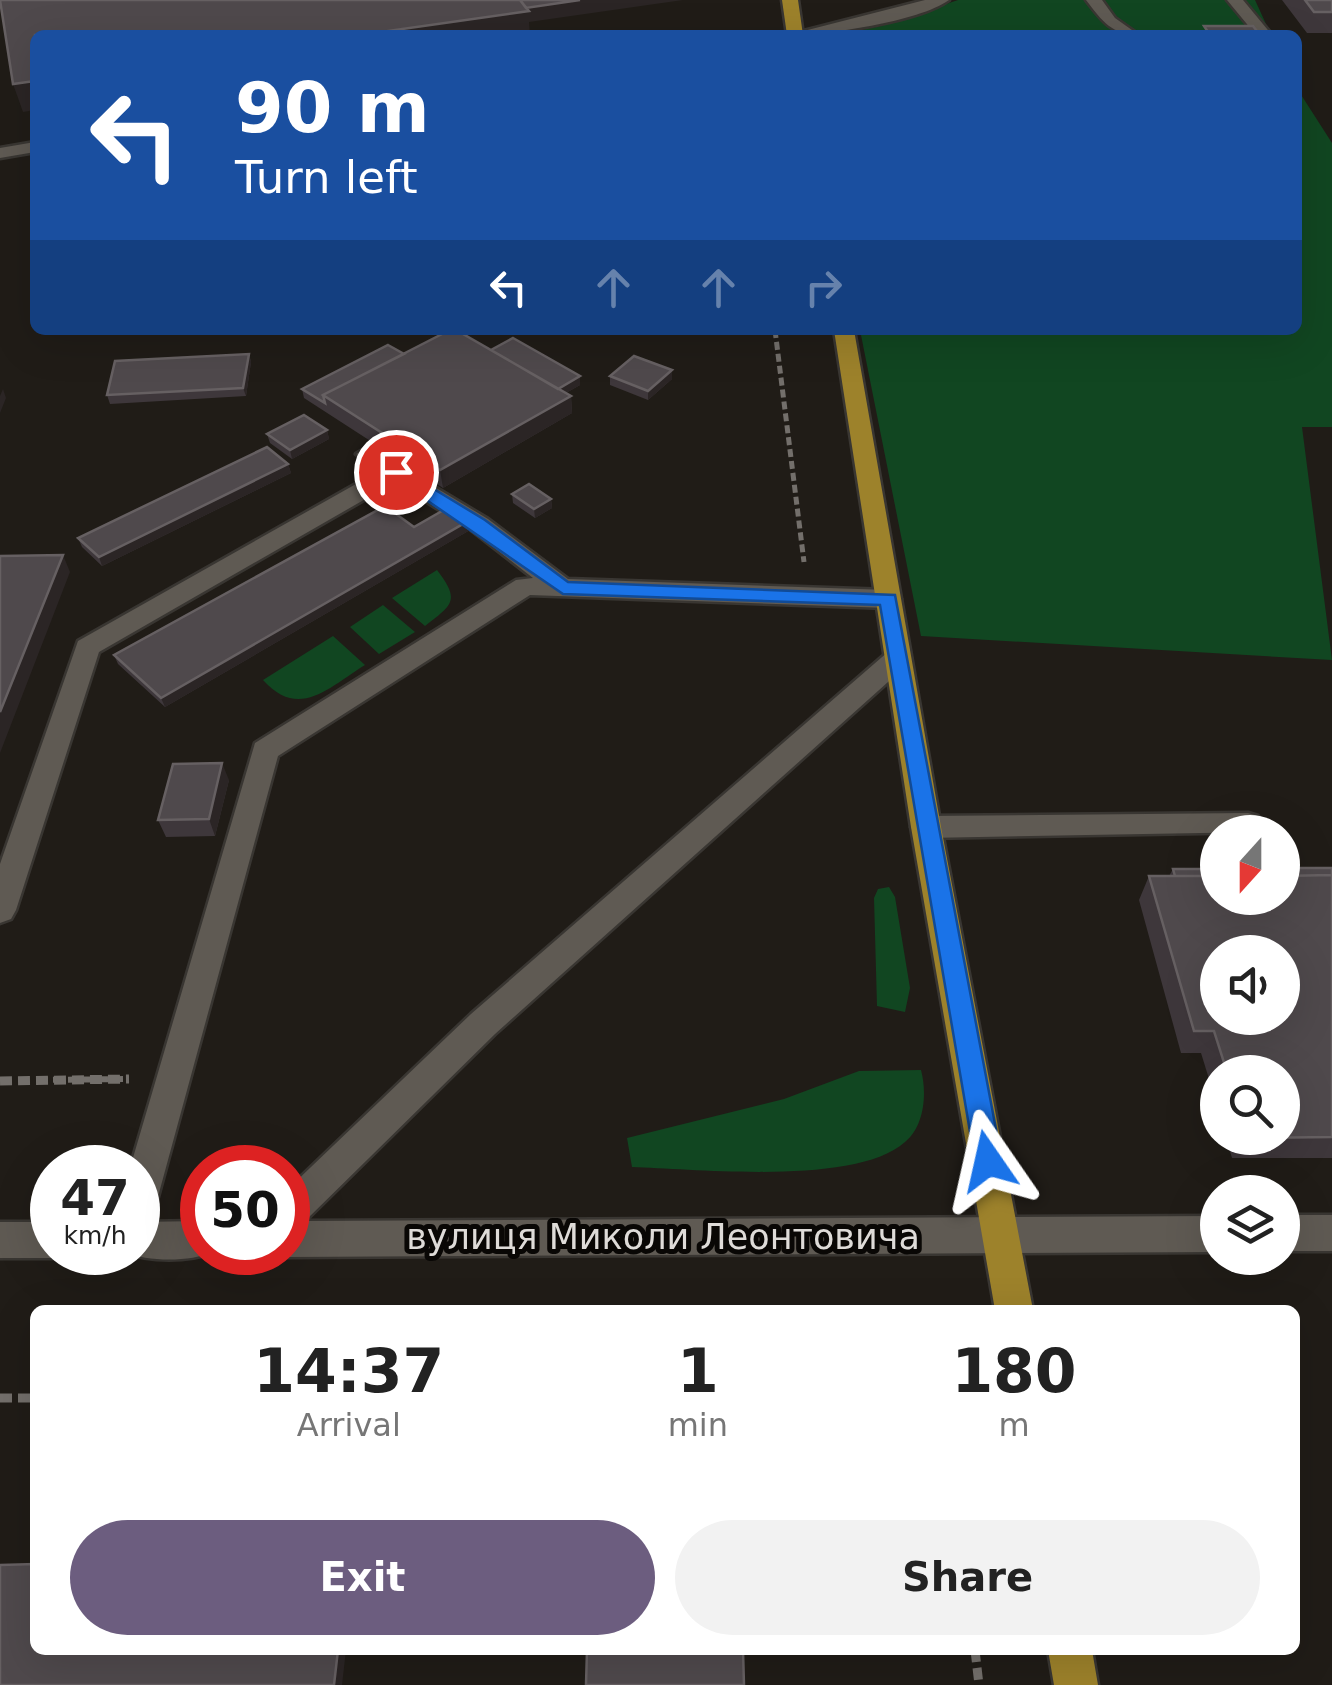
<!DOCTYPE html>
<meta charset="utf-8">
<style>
body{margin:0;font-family:"DejaVu Sans",sans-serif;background:#f2f2f2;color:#222;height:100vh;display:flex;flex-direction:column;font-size:38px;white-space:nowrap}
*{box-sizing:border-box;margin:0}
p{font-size:32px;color:#767676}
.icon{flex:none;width:55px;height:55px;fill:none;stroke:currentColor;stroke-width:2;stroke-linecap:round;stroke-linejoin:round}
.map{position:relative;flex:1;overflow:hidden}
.panel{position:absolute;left:30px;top:1305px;width:1270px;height:350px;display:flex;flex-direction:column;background:#fff;border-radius:15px;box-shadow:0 10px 40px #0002}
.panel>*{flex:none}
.hud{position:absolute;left:30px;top:30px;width:1272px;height:305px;border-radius:15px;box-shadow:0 10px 40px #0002;background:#1a4fa0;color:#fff;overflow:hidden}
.needle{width:65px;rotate:201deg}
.buttons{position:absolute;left:1200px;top:815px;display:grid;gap:20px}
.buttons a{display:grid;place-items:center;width:100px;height:100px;border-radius:50%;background:#fff;box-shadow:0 10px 40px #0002;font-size:50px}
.speed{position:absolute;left:30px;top:1145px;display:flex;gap:20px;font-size:50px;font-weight:700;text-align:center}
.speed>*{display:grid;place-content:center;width:130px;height:130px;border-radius:50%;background:#fff;box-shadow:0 10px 40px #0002;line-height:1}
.speed small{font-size:25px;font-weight:400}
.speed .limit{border:15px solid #d22;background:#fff;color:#111}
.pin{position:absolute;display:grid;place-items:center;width:85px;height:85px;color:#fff;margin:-42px;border:5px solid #fff;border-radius:50%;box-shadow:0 2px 10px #0007}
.me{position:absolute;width:110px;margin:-55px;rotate:349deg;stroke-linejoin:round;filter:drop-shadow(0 0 8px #0008)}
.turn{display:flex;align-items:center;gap:35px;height:210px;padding:0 40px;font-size:45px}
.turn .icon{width:130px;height:130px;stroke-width:2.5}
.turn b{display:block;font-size:70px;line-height:85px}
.lanes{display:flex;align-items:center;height:95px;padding:0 40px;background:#0003;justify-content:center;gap:50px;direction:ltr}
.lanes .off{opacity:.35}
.eta{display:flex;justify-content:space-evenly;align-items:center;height:170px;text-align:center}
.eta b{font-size:60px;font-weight:700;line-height:70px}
.primary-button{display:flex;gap:20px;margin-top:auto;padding:20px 40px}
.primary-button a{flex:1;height:115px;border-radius:60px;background:#6c5d7f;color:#fff;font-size:40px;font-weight:700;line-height:115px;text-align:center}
.primary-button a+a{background:#f2f2f2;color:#222}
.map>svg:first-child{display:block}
.green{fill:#114621}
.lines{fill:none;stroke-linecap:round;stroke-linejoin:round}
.minor-casing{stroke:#393632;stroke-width:5}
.major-casing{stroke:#393632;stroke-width:5}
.path-far2{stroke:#736f6b;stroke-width:5;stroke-dasharray:8 4;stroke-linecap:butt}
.path-far1{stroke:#736f6b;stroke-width:6;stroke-dasharray:10 5;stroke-linecap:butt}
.path{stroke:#736f6b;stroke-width:9;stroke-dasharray:12 6;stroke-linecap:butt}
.minor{fill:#5f5a53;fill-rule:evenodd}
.major{fill:#9d822b;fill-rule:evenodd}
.wall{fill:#3e373b}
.shaded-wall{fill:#2b2525}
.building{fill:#4f494c;stroke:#666062;stroke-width:2.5;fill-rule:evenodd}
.route{fill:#1a73e8;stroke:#114b97;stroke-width:2.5}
.labels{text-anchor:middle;stroke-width:10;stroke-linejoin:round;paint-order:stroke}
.near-street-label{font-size:35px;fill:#dedbd8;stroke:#090705}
</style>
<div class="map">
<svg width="1332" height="1685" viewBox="0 0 1332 1685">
<rect width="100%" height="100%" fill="#201c17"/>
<path class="green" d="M958,0H1255L1271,35H836L881,26Z
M1298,90L1332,143V427H1302L1332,660L921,636L860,330H1298Z
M437,570C461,601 452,605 425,626L392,598Z
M383,605L415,632L379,654L350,627Z
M333,636L365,665C328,688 299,720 263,680Z
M889,887L895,897L910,988L905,1012L877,1006L874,898L878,889Z
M921,1070C927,1092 925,1126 905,1142C856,1186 697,1169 632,1167L627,1138L784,1099L859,1071Z"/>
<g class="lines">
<g class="minor-casing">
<path id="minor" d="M925,0H949C918,22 827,35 788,35Z
M1086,0H1102L1115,18L1139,35C1112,35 1102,21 1086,0Z
M1227,0H1243L1272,35H1256Z
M35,142V152L0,158V148Z
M368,447L488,519L568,579L888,590L901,599L888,608L530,595L278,756L156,1204L151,1216L138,1221V1168H130L255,743L516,580L533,578L470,529L395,482L99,652L16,910L11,919L0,923V864L78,641L379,471L356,454Z
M898,649L907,651L911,658L907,665L495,1034L305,1221L1218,1216V1252L288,1257L277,1252H288V1189L471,1014L889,651Z
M1248,813L1258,816L1263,824L1258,832L926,838L915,835L911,827L915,819L926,816Z
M1282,1215H1332V1251H1282Z
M202,1221V1252H213C190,1262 148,1262 125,1252H138V1222Z
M0,1222H52V1252L65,1253L52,1258H0Z"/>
</g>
<g class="major-casing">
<path id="major" d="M782,0H798L803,35H787Z
M834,330H854L941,827L1033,1310H995L911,827Z
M1048,1650H1092L1098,1685H1054Z"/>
</g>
<path class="path-far2" d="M775,330L804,562"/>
<path class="path-far1" d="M38,1080L129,1079"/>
<path class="path" d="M0,1081L129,1079
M0,1398H35
M975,1650L979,1685"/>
<use href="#minor" class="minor"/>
<use href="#major" class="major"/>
</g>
<path class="wall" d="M1282,0H1332V33H1307Z
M491,350L580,376V385L566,393L571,396L572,413L443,488L304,398L302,389L404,354Z
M249,354L251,362L246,396L110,404L107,395Z
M610,376L672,379L648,400L610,385Z
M327,430L329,439L292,459L270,443L267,434Z
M288,464L291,473L102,566L82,547L78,538Z
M512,494L551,499L552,508L535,518L513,503Z
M468,521L470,530L165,707L118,664L114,655L414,527Z
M229,780L215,836L166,837L158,820Z
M1332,868V1158H1232L1226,1138H1282V1072H1218V1108L1201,1053H1181L1139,900L1149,876H1169L1173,869Z"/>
<path class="shaded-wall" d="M580,0H683L529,22L530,35H360Z
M35,81V110L23,112L13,84Z
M249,354L251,362L246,396L243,388Z
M672,370V379L648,400V391Z
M580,376V385L552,401L551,392Z
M3,389L6,398L0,413V396Z
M571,396L572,413L443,488L440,470Z
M327,430L329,439L292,459L290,450Z
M288,464L291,473L102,566L99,557Z
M551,499L552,508L535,518L534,509Z
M468,521L470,530L165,707L161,698Z
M63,555L70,572L0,753V712Z
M222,763L229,780L215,836L209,819Z
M338,1650H346L342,1685H334Z"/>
<path class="building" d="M0,0H520L529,11L360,35H35V81L13,84Z
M520,0H580L526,8Z
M1305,0H1332V12H1314Z
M1204,26H1253L1260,35H1210Z
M450,330H456L571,396L440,470L323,395Z
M513,338L580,376L558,389L491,350Z
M388,345L404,354L323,395L325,403L302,389Z
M249,354L243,388L107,395L115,361Z
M634,356L672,370L648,391L610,376Z
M304,415L327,430L290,450L267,434Z
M267,447L288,464L99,557L78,538Z
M529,484L551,499L534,509L512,494Z
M385,506L414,527L449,507L468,521L161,698L114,655Z
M63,555L0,712V556Z
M222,763L209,819L158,820L173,764Z
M1282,868H1332V875L1282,876Z
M1173,869H1218V876H1175Z
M1332,875V1137L1247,1138H1282V1072H1227L1214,1031H1194L1149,876H1218V898H1282V876ZM1218,952H1282V1018H1218Z
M35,1564V1650H338L334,1685H0V1565Z
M587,1650H743L744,1685H586Z"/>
<path class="route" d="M396,466L485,520L568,582L895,595L1002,1161L998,1170L988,1173L979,1170L975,1161L880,605L563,594L390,475L388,472Z"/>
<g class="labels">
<g class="near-street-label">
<text x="663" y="1249">вулиця Миколи Леонтовича</text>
</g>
</g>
</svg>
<div class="buttons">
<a><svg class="needle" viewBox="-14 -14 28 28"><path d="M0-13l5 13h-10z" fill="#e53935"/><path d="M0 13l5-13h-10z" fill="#767676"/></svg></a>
<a><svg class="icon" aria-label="sound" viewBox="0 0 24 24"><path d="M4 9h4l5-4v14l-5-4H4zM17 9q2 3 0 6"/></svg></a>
<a><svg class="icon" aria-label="search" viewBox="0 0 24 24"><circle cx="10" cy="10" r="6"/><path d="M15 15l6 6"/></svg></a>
<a><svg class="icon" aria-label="layers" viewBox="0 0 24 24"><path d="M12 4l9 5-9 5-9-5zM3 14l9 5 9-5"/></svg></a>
</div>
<div class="speed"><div>47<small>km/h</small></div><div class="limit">50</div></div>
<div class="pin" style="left:396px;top:472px;background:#d93025"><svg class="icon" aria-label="arrive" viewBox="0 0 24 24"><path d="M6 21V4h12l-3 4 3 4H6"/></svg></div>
<svg class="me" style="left:988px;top:1161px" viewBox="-20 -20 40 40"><path d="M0-17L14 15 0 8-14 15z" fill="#1a73e8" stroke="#fff" stroke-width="4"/></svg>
<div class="hud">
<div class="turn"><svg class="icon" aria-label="left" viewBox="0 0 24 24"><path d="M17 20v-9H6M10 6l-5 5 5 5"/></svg><div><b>90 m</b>Turn left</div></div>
<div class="lanes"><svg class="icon" aria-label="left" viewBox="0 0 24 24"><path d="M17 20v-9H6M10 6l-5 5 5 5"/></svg><svg class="icon off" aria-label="ahead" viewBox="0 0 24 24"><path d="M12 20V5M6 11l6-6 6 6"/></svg><svg class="icon off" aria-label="ahead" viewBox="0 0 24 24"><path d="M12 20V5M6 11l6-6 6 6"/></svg><svg class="icon off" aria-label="right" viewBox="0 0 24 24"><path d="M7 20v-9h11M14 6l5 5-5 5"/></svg></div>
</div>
<section class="panel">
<div class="eta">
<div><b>14:37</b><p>Arrival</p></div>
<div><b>1</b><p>min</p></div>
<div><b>180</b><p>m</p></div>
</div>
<div class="primary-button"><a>Exit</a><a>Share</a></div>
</section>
</div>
